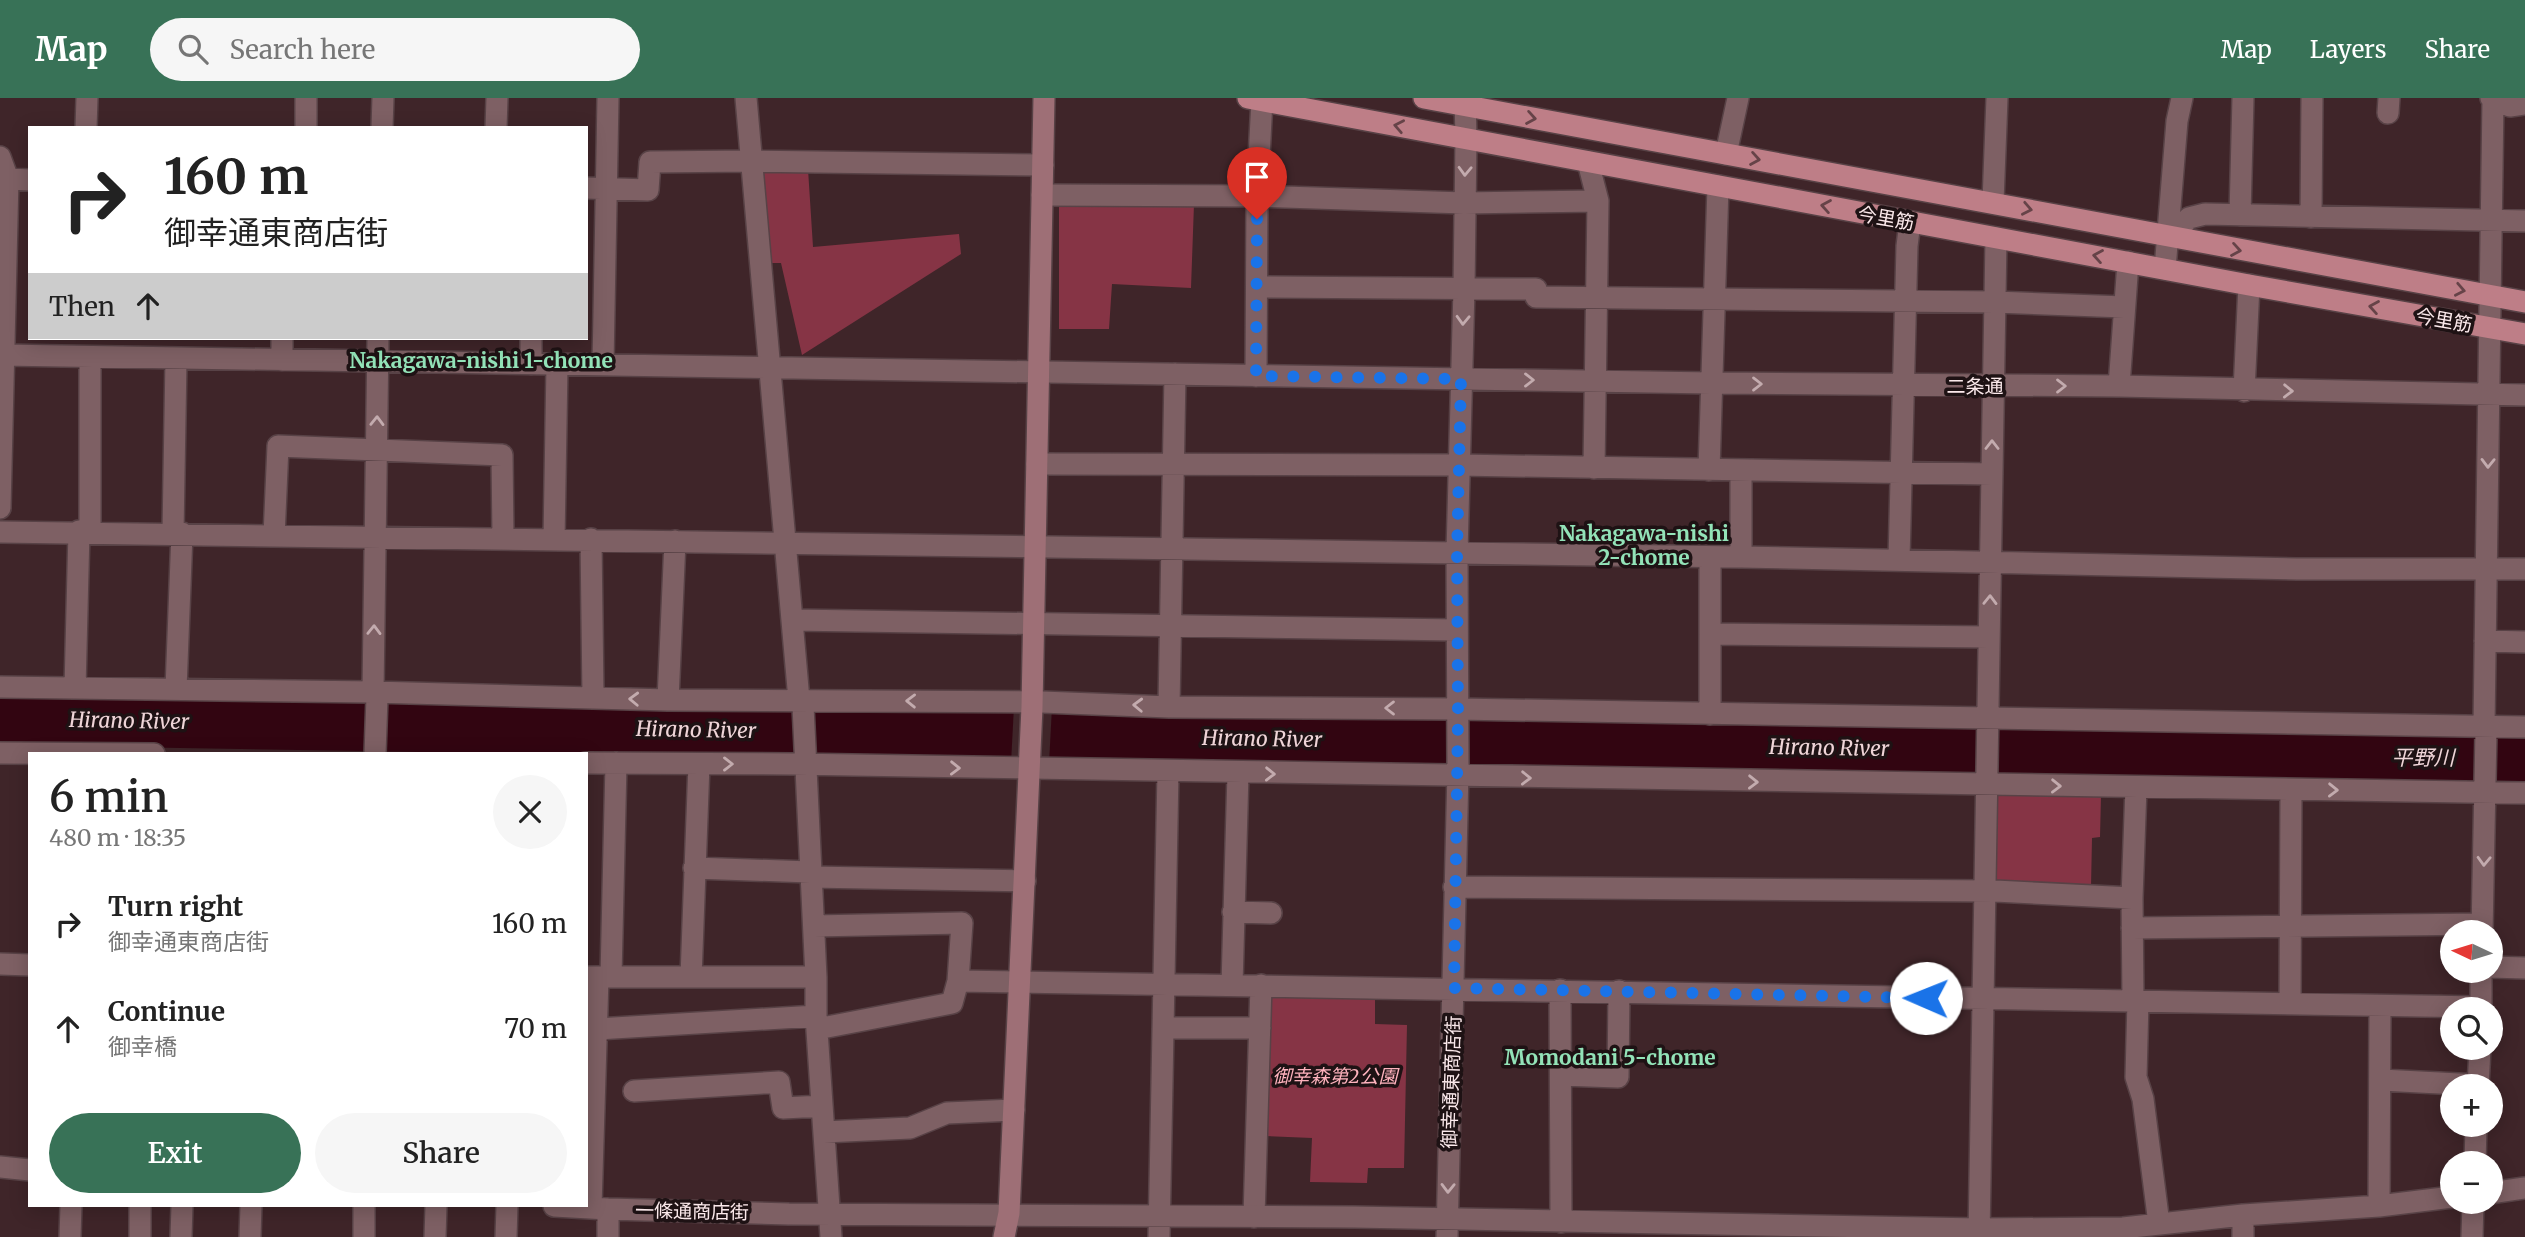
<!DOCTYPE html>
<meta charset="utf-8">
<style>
body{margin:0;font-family:Merriweather,"Noto Sans JP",serif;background:#f6f6f6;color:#222;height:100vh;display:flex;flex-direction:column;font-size:26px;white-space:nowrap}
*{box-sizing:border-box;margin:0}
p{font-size:23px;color:#767676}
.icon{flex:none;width:38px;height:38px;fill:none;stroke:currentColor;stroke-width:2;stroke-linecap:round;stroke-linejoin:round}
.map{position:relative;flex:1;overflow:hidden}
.drawer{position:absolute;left:28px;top:654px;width:560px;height:455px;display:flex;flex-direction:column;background:#fff;border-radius:0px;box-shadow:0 4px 18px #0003}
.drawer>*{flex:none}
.guide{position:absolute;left:28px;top:28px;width:560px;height:214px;border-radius:0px;box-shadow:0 4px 18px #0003;background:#fff;color:#222;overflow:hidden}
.needle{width:46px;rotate:274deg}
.fabs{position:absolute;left:2440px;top:822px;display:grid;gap:14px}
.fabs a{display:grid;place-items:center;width:63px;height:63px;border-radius:50%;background:#fff;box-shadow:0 4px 18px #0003;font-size:35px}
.pin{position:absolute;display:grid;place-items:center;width:60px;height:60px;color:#fff;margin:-72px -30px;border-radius:50% 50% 50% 0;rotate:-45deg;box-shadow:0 0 7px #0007}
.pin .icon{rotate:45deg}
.me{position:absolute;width:77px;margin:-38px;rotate:271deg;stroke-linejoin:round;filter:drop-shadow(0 0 5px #0008)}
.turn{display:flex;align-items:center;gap:24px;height:147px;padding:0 21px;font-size:32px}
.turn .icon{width:91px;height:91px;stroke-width:2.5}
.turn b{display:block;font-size:49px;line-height:60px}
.then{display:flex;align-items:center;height:66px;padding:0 21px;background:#0003;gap:14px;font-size:26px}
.round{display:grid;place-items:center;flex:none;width:74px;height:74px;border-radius:37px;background:#f6f6f6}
.overview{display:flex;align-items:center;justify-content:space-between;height:119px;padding:0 21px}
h1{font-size:42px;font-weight:600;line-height:52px}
.primary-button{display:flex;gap:14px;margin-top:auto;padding:14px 21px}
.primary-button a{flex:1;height:80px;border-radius:42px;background:#387257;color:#fff;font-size:28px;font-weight:600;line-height:80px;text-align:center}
.primary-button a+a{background:#f6f6f6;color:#222}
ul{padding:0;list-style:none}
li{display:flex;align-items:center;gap:21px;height:105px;padding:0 21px}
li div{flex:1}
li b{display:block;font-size:26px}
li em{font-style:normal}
header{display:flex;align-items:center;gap:42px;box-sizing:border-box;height:98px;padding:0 35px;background:#387257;color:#fff}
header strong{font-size:33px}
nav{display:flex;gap:38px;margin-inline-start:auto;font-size:24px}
.search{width:490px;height:63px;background:#f6f6f6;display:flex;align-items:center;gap:18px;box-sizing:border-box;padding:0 24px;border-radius:38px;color:#767676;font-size:26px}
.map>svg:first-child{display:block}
.green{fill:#863445}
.water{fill:#320511}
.pier{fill:#3f2529}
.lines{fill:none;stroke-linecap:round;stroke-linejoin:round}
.street-casing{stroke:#584246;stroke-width:24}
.secondary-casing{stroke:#584246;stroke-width:24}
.primary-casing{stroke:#584246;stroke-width:24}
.street{stroke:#7e6064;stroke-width:21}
.secondary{stroke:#9e6f76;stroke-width:21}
.primary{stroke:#be7e87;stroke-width:21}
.oneway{stroke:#664348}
.oneway2{stroke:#c3abae}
.route{stroke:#1a73e8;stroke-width:12;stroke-dasharray:0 21.6}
.labels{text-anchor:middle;stroke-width:7;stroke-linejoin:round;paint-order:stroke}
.street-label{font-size:19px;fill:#fbe9eb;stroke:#1e1214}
.park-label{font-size:19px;font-style:italic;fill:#feb2bd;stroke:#1e1214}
.neighbourhood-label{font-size:21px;font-weight:bold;fill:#93e3b8;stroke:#1e1214}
.water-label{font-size:21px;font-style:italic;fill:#efd5d8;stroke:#1e1214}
</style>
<header>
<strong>Map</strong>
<div class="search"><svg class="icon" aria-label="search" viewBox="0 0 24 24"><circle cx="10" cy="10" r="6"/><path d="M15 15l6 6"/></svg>Search here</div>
<nav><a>Map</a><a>Layers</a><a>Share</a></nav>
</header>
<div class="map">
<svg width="2525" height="1139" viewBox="0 0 2525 1139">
<rect width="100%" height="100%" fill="#3f2529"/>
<path class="green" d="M761,71H808L813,149L959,136L961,156L802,257L781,165H768Z
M1059,105L1194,106L1191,190L1112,186L1109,231H1059Z
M1999,694L2101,697L2100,739L2092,740L2091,789L1994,787V701Z
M1270,892L1375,895V926L1407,927L1404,1070H1368L1367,1085L1310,1084L1312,1040L1265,1038Z"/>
<path class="water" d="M0,595L2525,635V689L0,647Z"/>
<path class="pier" d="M1014,608L1052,609L1049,666L1011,665Z"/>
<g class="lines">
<g class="street-casing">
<path id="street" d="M746,0L799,602L803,608L816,879V918L831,1139
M2491,0L2510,8L2525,6
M2388,15L2389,0
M86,30L87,0
M306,30V0
M382,30L383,0
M496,30L497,0
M1726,56L1738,0
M0,59L8,81L0,410
M1588,64L1598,103L1594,370
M8,81L30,82
M586,90L648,92L650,64L751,63L1043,67
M1042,97L1257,98L1464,105L1598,103
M1993,104L1997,0
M2240,117L2243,0
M2311,119L2312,0
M2169,140L2189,120L2205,116L2525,123
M2165,171L2177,23L2182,0
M1257,189L1536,191V199L1995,204L2124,209
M3,257L1711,285L2119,288L2525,297
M282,262V240
M531,266V240
M603,266L608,0
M1256,278L1257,98L1262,2
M2119,288L2128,164
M2244,293L2249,187
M1037,366L1459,367L1992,376
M1709,372L1718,88
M90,433V259
M0,434L1741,459L2297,471H2525
M173,435L176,261
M274,438L278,348L502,357L503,439
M591,441L593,599
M554,442L557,267
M1741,459V373
M1899,462L1907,148L1910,124
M792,522L1457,532
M1710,536L1989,539
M2485,543L2525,544
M0,589L373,594L668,602L1042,604L1169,609L1458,611L2525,629
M75,590L79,433
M176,591L182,435
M668,602L675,443
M1169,609L1175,276
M1710,616V459
M0,655L154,656
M375,656L377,599L373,594L378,240
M586,665L793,666L2525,695
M694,770L810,774
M811,779L1025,783
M1454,789L1995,793L2132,800
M1233,814L1271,815
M814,828L962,825L958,883L2481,909
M2132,830L2482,826
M2482,835L2486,633L2484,628L2493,1
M0,866L30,867
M2490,869L2525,870
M2481,873V912
M611,878L616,665
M586,879H816
M691,879L699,666
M1232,887L1238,675
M1560,892L1561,1124
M2133,902L2132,800L2136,689
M2138,902L2136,979L2143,1001L2159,1126
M2290,906L2291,692
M1164,930H1260
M597,931L816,918
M817,931L952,905L958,883
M1561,977L1618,979L1619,893
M2381,982L2478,987
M2478,989L2480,950
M634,993L779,984L783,1010L822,1008
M824,1034L910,1030L947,1015L1014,1012
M2475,1066L2476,1027
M0,1069L30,1072
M2490,1095L2525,1090
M140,1108V1139
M364,1108V1139
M554,1108L608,1111L789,1116L1354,1119L1979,1131L2123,1130L2243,1117L2379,1108L2452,1099
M2379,1108L2380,908
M591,1109L598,879
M1254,1119L1261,887
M70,1139L71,1108
M181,1139L182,1108
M250,1139L251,1108
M435,1139L436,1108
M506,1139L507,1108
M608,1139V1111
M1159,1139L1168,673
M1447,1139L1458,672L1457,455L1464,190L1466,41L1465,0
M1979,1139L1996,140
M2243,1139V1117
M2472,1139L2473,1104"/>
</g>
<g class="secondary-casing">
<path id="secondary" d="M1004,1139L1009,1115L1032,609L1044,0"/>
</g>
<g class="primary-casing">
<path id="primary" d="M1248,0L2249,187L2525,236
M1424,0L2525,204"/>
</g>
<use href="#street" class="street"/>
<use href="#secondary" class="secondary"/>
<use href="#primary" class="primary"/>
</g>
<defs><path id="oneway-chevron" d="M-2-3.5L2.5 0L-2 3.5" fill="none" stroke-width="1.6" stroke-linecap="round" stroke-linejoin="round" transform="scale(1.75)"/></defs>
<g class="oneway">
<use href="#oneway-chevron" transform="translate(1531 20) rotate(10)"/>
<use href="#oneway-chevron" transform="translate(1399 28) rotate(-169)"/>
<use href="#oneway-chevron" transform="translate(1755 61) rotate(10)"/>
<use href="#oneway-chevron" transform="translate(1826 108) rotate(-170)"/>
<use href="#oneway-chevron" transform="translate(2027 111) rotate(11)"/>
<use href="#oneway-chevron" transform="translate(2236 152) rotate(10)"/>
<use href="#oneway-chevron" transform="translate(2098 158) rotate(-170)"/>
<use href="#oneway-chevron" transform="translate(2460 192) rotate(11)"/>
<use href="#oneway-chevron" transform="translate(2374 209) rotate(-170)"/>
</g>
<g class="oneway2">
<use href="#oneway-chevron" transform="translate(1465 73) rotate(92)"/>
<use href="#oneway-chevron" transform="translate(1463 222) rotate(92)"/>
<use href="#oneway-chevron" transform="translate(1529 282)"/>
<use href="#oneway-chevron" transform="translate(1757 286)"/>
<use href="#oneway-chevron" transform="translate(2061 288)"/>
<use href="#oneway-chevron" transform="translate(2288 293) rotate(1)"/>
<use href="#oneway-chevron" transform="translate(377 323) rotate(-89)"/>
<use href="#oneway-chevron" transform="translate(1992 347) rotate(-90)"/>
<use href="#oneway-chevron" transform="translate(2488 365) rotate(91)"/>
<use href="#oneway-chevron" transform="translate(1990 502) rotate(-89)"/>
<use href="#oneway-chevron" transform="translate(374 532) rotate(-89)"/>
<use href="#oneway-chevron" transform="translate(634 601) rotate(-178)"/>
<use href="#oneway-chevron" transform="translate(911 603) rotate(-179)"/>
<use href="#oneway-chevron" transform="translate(1138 607) rotate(-178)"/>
<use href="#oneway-chevron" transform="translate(1390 610) rotate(-180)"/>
<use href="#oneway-chevron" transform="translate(728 666)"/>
<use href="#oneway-chevron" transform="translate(955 670) rotate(1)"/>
<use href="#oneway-chevron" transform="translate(1270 676) rotate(1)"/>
<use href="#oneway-chevron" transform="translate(1526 680) rotate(1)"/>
<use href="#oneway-chevron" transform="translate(1753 684) rotate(1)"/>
<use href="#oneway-chevron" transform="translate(2056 688) rotate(1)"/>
<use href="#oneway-chevron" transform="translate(2333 692) rotate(1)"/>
<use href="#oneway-chevron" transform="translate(2484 763) rotate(92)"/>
<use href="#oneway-chevron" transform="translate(1448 1090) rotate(91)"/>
</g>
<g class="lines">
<path class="route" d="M1257,121L1256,278L1461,281L1457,455L1458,617L1454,890L1926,900"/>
</g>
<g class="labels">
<g class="street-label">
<text transform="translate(1886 120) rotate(10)" y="7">今里筋</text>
<text transform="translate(2444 222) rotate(10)" y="7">今里筋</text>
<text x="1975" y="295">二条通</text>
<text transform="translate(1451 984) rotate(-88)" y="7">御幸通東商店街</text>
<text transform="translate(692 1113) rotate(1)" y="7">一條通商店街</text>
</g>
<g class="park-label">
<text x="1335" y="985">御幸森第2公園</text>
</g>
<g class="neighbourhood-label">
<text x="481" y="270">Nakagawa-nishi 1-chome</text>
<text x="1644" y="443">Nakagawa-nishi<tspan x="1644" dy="24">2-chome</tspan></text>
<text x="1610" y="967">Momodani 5-chome</text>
</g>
<g class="water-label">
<text transform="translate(129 623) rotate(1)" y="7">Hirano River</text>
<text transform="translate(696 632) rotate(1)" y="7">Hirano River</text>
<text transform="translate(1262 641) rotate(1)" y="7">Hirano River</text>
<text transform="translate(1829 650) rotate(1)" y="7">Hirano River</text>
<text x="2423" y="667">平野川</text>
</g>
</g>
</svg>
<div class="fabs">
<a><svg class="needle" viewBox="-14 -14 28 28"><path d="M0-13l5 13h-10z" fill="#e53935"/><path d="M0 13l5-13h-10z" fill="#767676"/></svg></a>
<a><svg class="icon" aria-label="search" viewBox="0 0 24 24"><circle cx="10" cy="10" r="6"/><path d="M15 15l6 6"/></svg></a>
<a>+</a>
<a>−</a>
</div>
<div class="pin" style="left:1257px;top:121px;background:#d93025"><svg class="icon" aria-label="arrive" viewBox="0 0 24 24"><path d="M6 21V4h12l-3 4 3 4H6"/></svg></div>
<svg class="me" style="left:1926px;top:900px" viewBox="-20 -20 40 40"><circle r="19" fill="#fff"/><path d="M0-13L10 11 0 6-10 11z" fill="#1a73e8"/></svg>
<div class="guide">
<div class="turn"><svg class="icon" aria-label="right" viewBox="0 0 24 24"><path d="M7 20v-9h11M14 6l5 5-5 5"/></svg><div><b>160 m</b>御幸通東商店街</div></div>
<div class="then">Then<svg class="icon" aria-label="ahead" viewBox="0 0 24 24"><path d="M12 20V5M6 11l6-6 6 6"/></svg></div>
</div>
<section class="drawer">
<div class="overview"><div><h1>6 min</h1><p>480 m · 18:35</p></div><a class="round"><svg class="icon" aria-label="close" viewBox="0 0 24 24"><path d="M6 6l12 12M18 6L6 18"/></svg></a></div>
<ul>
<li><svg class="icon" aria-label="right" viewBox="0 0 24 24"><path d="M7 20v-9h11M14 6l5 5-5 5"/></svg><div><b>Turn right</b><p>御幸通東商店街</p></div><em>160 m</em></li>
<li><svg class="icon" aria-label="ahead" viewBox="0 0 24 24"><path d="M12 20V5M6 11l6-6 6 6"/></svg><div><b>Continue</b><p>御幸橋</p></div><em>70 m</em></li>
</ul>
<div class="primary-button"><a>Exit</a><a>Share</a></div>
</section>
</div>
